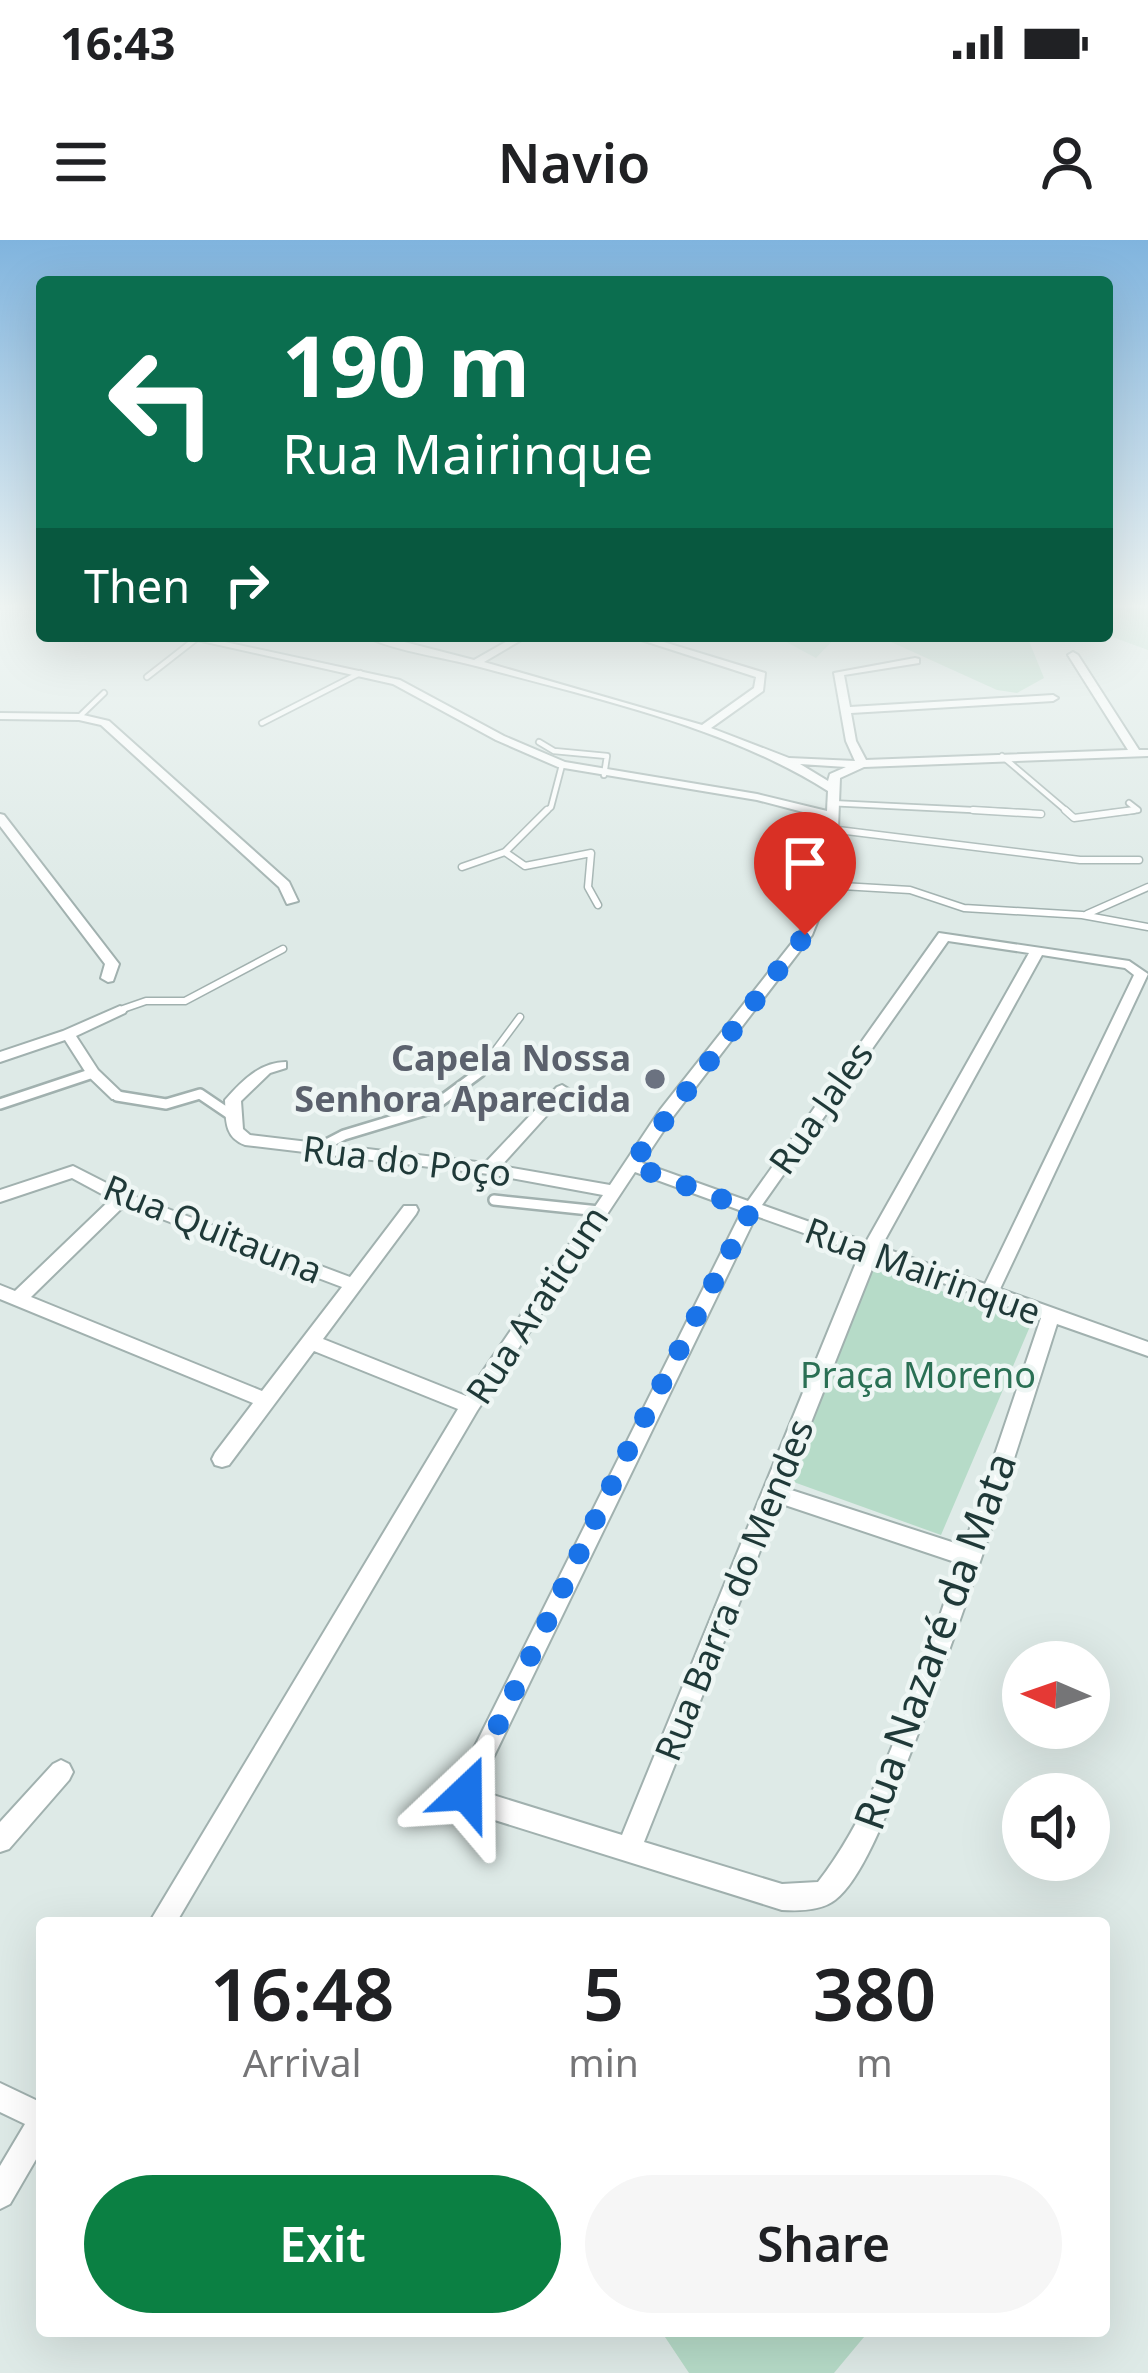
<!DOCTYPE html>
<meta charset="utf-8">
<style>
body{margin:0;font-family:"Noto Sans",sans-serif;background:#f6f6f6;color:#202124;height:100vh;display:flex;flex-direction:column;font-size:45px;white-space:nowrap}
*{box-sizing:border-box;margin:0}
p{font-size:39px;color:#757577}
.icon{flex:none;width:66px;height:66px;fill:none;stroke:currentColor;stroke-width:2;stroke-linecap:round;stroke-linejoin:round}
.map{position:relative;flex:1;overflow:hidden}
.sheet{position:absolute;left:36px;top:1677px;width:1074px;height:420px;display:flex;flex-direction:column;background:#fff;border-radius:12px;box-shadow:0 12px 48px #0002}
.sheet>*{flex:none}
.hud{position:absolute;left:36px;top:36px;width:1077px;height:366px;border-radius:12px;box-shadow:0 12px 48px #0002;background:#0b6e4f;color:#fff;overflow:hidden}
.needle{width:78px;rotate:272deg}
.fabs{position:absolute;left:1002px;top:1401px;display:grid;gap:24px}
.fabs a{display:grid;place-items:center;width:108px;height:108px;border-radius:50%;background:#fff;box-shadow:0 12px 48px #0002;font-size:60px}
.pin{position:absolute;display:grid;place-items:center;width:102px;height:102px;color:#fff;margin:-123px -51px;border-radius:50% 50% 50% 0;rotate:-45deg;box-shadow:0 0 12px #0007}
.pin .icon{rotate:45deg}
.me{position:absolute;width:132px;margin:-66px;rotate:23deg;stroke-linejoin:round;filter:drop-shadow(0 0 9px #0008)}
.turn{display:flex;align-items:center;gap:42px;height:252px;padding:0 48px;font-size:54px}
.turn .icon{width:156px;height:156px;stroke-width:2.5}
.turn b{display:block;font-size:84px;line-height:102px}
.then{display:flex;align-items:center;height:114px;padding:0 48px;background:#0003;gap:24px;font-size:45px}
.eta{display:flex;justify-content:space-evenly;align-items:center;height:204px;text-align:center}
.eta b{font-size:72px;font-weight:600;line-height:84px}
.action{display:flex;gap:24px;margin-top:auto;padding:24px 48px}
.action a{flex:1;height:138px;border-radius:72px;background:#0b8043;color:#fff;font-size:48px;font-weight:600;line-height:138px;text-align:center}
.action a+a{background:#f6f6f6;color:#202124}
.status{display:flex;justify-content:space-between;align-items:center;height:84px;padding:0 60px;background:#fff;direction:ltr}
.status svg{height:33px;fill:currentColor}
header{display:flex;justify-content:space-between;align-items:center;height:156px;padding:0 48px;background:#fff;font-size:54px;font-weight:600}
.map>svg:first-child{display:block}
.green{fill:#b6dbc8}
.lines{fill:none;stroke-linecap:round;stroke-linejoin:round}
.lane-far2-casing{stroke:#a1b1af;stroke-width:8}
.lane-far1-casing{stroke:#a1b1af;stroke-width:9}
.lane-casing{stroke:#a1b1af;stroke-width:14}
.street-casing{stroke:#a1b1af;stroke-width:4}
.lane-far2{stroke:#fff;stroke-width:4.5}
.lane-far1{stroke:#fff;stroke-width:6}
.lane{stroke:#fff;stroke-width:9}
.street{fill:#fff;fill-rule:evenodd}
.route{stroke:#1a73e8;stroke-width:21;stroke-dasharray:0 37.8}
.worship-dot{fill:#6b7280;stroke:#eef6f4;stroke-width:4.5}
.labels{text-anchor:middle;stroke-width:9;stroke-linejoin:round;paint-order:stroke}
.worship-label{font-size:36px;font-weight:bold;fill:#5b616d;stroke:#eef6f4;text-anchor:end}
.street-label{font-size:36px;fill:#1f3938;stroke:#eef6f4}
.park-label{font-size:36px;fill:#2a7054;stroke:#eef6f4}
.near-street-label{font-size:42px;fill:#1f3938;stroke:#eef6f4}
</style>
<div class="status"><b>16:43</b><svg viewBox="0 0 49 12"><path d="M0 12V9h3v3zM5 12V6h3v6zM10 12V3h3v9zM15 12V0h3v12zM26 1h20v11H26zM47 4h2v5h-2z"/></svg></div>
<header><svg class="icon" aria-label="menu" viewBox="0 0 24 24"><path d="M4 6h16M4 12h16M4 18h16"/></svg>Navio<svg class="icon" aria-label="person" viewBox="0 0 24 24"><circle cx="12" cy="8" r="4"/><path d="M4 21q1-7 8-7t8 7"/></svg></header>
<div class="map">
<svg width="1148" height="2133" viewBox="0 0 1148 2133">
<rect width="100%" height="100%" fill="#deeae7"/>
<path class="green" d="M1107,367H1148V410L1107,395Z
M775,396H1027L1044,438L1017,453L997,450L880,397H836L816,418Z
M871,1025L1031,1084L941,1295L788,1240Z
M661,2091H869L834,2133H689Z"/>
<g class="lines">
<g class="lane-far2-casing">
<path id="lane-far2" d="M147,437L197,398
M79,477L104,453
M262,483L360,433
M539,502L554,511L607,516L604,535
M1002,516L1069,573
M830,563L1031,573
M544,573L551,567L562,525
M1110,573L1138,570L1129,563"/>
</g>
<g class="lane-far1-casing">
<path id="lane-far1" d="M973,570L1041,574
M1065,570L1074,578L1134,570
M830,589L1080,620H1139
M505,612L525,626L591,613L588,647L598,665
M462,627L505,612L547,570
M825,645L910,650L964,668L1082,675L1148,687
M1087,674L1148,647
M120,770L146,761H185L283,709
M87,835L93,833
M477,835L520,777"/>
</g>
<g class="lane-casing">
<path id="lane" d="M117,856L166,864L200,854L231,875
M0,864L93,833
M319,908L344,895L430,869L480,832
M494,960L599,971"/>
</g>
<g class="street-casing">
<path id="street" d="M179,396H197L400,440L504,496L565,522L757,554L827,571L828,551C727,487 595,458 480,427C443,417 398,412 364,396H381L474,420L516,396H528L484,422L702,485L754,448L756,437L629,396H644L765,433L763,451L711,488L789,518L855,521L846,501L834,433L915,418L919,419V423L844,435L850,467L1053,455L1058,458L1053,461L851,473L856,501L866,520L1128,510L1068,415L1073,412L1078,415L1139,510H1148V516L864,527L840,538L837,613L828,655L812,695L672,878L642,923L748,961L939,693L1129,721L1148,734L1000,1049L1148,1102V1116L1057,1084C1009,1235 962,1385 903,1532C890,1565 863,1639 835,1660C821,1671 799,1671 782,1670L469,1572L460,1569C456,1557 454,1549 459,1538L742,971L635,932L477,1171L176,1683H149L458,1169L314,1111L229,1225L222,1227L215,1225L212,1219L215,1213L253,1163L0,1059V1045L15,1051L111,959L72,938L0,962V950L73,926L128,954L350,1037L404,966H416L418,970L416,974L323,1099L466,1156L603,955L489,934L245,905C224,897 226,880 225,860C242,841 260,822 286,822V828L270,833L241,861L243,889L250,895L485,923L557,847L562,845L570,850L567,853L501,926L610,945L660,870L799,694L816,655L825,613L826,578L757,560L558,527L496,500L393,444ZM800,524L846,527L830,534L828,541ZM948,701L1029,713L866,1002L762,965ZM1042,715L1125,728L1134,735L985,1044L881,1007ZM125,965L342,1047L262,1151L31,1057ZM756,976L860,1013L622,1595L480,1551L479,1547ZM876,1019L1041,1078L964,1306L785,1248ZM779,1263L958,1323C923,1423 883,1559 818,1642L782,1644L644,1602Z
M0,473L79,474L109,481L289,642L298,661L287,664L279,647L101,485L79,480L0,479Z
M0,574L4,575L119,724L113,741L108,742L101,738L105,724L0,586Z
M120,766L127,770L125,773L76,796L98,830L122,853L125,856L122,859H112L88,836L65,800L0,822V812L63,791Z
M61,1520L69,1524L73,1532L69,1540L9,1609L0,1612V1582L53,1524Z
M0,1843L42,1863V1909L10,1964L0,1969V1926L25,1884L0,1872Z"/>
</g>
<use href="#lane-far2" class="lane-far2"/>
<use href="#lane-far1" class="lane-far1"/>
<use href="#lane" class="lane"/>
<use href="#street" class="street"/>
</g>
<linearGradient id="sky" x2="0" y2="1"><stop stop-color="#80b4de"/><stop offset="0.55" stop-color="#f0f6f4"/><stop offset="1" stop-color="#f0f6f4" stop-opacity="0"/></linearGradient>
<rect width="1148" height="665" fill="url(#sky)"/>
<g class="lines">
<path class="route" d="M466,1553L631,1204L751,970L631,925L805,695"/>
</g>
<circle class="worship-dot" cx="655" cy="839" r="12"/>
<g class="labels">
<g class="worship-label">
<text x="631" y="831">Capela Nossa<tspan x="631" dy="41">Senhora Aparecida</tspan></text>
</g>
<g class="street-label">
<text transform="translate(821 868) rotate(-55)" y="13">Rua Jales</text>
<text transform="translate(407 921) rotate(7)" y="13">Rua do Poço</text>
<text transform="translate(213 989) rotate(22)" y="13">Rua Quitauna</text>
<text transform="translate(923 1031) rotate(20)" y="13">Rua Mairinque</text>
<text transform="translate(537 1065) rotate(-57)" y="13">Rua Araticum</text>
<text transform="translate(734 1350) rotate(-68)" y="13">Rua Barra do Mendes</text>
</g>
<g class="park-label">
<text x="918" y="1148">Praça Moreno</text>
</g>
<g class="near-street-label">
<text transform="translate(935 1401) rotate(-70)" y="15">Rua Nazaré da Mata</text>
</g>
</g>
</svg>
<div class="fabs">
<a><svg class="needle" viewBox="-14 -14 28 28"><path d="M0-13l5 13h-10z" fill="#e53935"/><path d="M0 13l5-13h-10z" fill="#757577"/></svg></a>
<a><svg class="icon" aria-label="sound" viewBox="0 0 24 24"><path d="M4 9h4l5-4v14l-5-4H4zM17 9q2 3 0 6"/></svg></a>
</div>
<div class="pin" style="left:805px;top:695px;background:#d93025"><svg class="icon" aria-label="arrive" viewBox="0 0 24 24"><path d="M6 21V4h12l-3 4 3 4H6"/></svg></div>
<svg class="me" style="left:466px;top:1553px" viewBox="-20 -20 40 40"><path d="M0-17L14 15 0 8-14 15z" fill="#1a73e8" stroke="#fff" stroke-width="4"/></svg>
<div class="hud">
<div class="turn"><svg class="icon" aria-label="left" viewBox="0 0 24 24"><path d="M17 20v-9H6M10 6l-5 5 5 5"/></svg><div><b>190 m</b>Rua Mairinque</div></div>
<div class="then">Then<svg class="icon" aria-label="right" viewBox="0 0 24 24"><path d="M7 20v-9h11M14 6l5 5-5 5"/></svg></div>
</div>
<section class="sheet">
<div class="eta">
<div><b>16:48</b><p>Arrival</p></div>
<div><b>5</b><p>min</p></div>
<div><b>380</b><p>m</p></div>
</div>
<div class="action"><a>Exit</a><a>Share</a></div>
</section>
</div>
